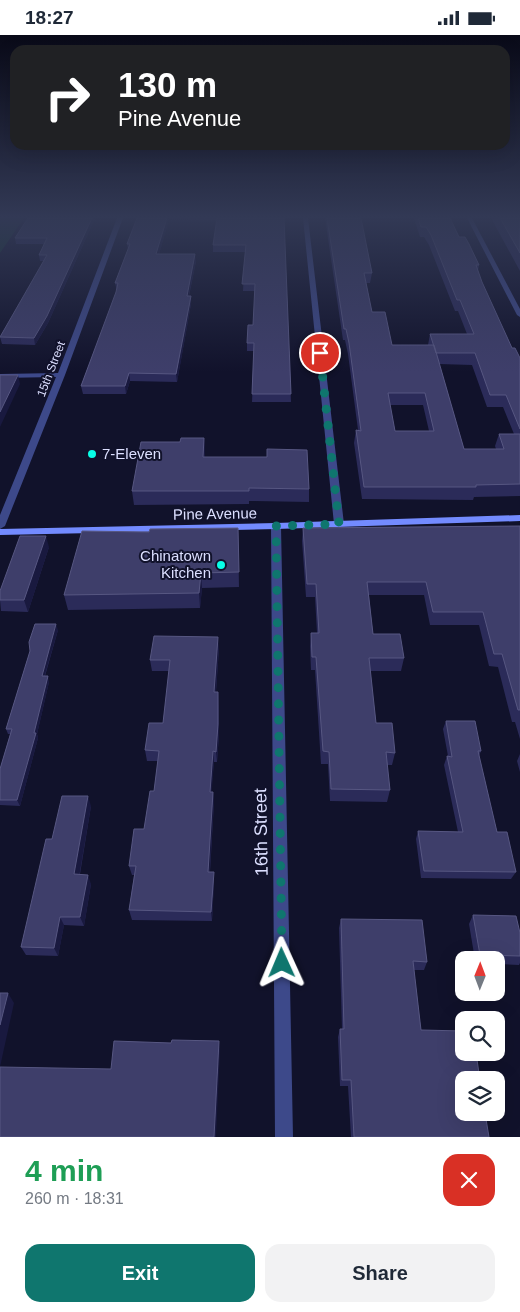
<!DOCTYPE html>
<meta charset="utf-8">
<style>
body{margin:0;font-family:Arial,sans-serif;background:#f2f2f3;color:#1f2937;height:100vh;display:flex;flex-direction:column;font-size:19px;white-space:nowrap}
*{box-sizing:border-box;margin:0}
p{font-size:16px;color:#747a83}
.icon{flex:none;width:28px;height:28px;fill:none;stroke:currentColor;stroke-width:2;stroke-linecap:round;stroke-linejoin:round}
.map{position:relative;height:1102px;overflow:hidden}
.details{display:flex;flex-direction:column;background:#fff;flex:1}
.details>*{flex:none}
.hud{position:absolute;left:10px;top:10px;width:500px;height:105px;border-radius:15px;box-shadow:0 5px 20px #0002;background:#202124;color:#fff;overflow:hidden}
.needle{width:32px;rotate:1deg}
.controls{position:absolute;left:455px;top:916px;display:grid;gap:10px}
.controls a{display:grid;place-items:center;width:50px;height:50px;border-radius:10px;background:#fff;box-shadow:0 5px 20px #0002;font-size:25px}
.pin{position:absolute;display:grid;place-items:center;width:42px;height:42px;color:#fff;margin:-21px;border:2px solid #fff;border-radius:50%;box-shadow:0 1px 5px #0007}
.me{position:absolute;width:55px;margin:-28px;rotate:359deg;stroke-linejoin:round;filter:drop-shadow(0 0 4px #0008)}
.turn{display:flex;align-items:center;gap:18px;height:105px;padding:0 25px;font-size:22px}
.turn .icon{width:65px;height:65px;stroke-width:2.5}
.turn b{display:block;font-size:35px;line-height:42px}
.round{display:grid;place-items:center;flex:none;width:52px;height:52px;border-radius:15px;background:#f2f2f3}
.overview{display:flex;align-items:center;justify-content:space-between;height:85px;padding:0 25px}
h1{font-size:30px;font-weight:700;line-height:38px;color:#1e9e55}
.button{display:flex;gap:10px;margin-top:auto;padding:10px 25px}
.button a{flex:1;height:58px;border-radius:15px;background:#0f766e;color:#fff;font-size:20px;font-weight:700;line-height:58px;text-align:center}
.button a+a{background:#f2f2f3;color:#1f2937}
.status{display:flex;justify-content:space-between;align-items:center;height:35px;padding:0 25px;background:#fff;direction:ltr}
.status svg{height:14px;fill:currentColor}
.map>svg:first-child{display:block}
.green{fill:#14362e}
.lines{fill:none;stroke-linecap:round;stroke-linejoin:round}
.minor{fill:#3d498a;fill-rule:evenodd}
.secondary{fill:#738bff;fill-rule:evenodd}
.wall{fill:#2b2b59;fill-rule:evenodd}
.shaded-wall{fill:#19193f}
.building{fill:#3e3e6a;stroke:#575782;fill-rule:evenodd}
.route{stroke:#0f766e;stroke-width:9;stroke-dasharray:0 16.2}
.poi-dot{fill:#08fee7;stroke:#11122b;stroke-width:2}
.labels{text-anchor:middle;stroke-width:4;stroke-linejoin:round;paint-order:stroke}
.far-street-label{font-size:12px;fill:#dcdfff;stroke:#11122b}
.poi-label{font-size:15px;fill:#dcdfff;stroke:#11122b;text-anchor:start}
.street-label{font-size:15px;fill:#dcdfff;stroke:#11122b}
.near-street-label{font-size:18px;fill:#dcdfff;stroke:#11122b}
</style>
<div class="status"><b>18:27</b><svg viewBox="0 0 49 12"><path d="M0 12V9h3v3zM5 12V6h3v6zM10 12V3h3v9zM15 12V0h3v12zM26 1h20v11H26zM47 4h2v5h-2z"/></svg></div>
<div class="map">
<svg width="520" height="1102" viewBox="0 0 520 1102">
<rect width="100%" height="100%" fill="#11122b"/>
<path class="green" d="M0,183H24L0,218Z"/>
<g class="lines">
<path class="minor" d="M117,183H123L65,340L5,491L0,494V480L56,342L0,343V339L58,338Z
M303,183H308L344,489L339,492L334,489Z
M467,183H472L520,274V282L517,280Z
M276,488L281,491L293,1102H275L271,491Z"/>
<path class="secondary" d="M520,480V486L276,494L0,500V494L276,488Z"/>
</g>
<path class="wall" d="M28,183H95L48,288L35,310L2,309L0,302L44,226H40L39,220L44,209H16L15,203Z
M137,183H284L291,367H252L254,316H247V308L253,290L255,256H243L245,217H213V210L217,185L169,184L159,219L196,226L189,261H191V269L177,347L130,346L126,359H83L81,351L117,256L115,248L128,214L127,209Z
M325,183H361L372,238L370,248H366L372,277L392,310H428L430,299H467L458,276H455L429,210L424,202H420L414,183H450L459,202L479,230L478,236L482,247L512,313L520,323V461L474,462L473,465L362,464L354,408L356,395H358L348,319L345,305H343ZM439,329L472,330L487,372H503L514,399H499L495,411L496,414H464ZM390,370H423L429,396H395Z
M491,183H520V236Z
M204,403L205,422L309,454V467L249,466V469L134,470L132,456L180,407Z
M520,491V704L515,687H512L498,632L489,631L479,590H430L424,560H369L373,599L404,623L401,636H370L376,688L395,718L392,730H387L390,755L387,767L330,766L328,729H321L315,635H311L310,611L311,598H317L315,562H306L302,506L303,493Z
M238,493L239,552L202,553L200,573L68,575L64,560L149,497Z
M49,512L28,577L1,576L0,565Z
M58,595L45,641L49,647L37,699L38,703L20,771L0,770V734L10,699H8L6,694L30,616Z
M219,613L216,657H218L219,699L217,727H214L211,757H213L214,767L210,837L214,847L212,886L132,885L129,875L134,840H132L129,831L144,794L154,756L158,726H147L145,715L163,688L169,636H152L150,625Z
M446,686L481,716L479,721L497,797L516,837L511,844L421,843L416,804L418,796L458,797L444,730L447,721H448L443,694Z
M520,719V737L517,726Z
M91,771L80,839L91,849L84,891L64,890L58,921L26,920L21,912L52,804Z
M473,880L520,898V928L519,930L496,929V925H475L469,889Z
M341,884L427,927L424,935H414L421,995L489,1102H351L348,1051H340L338,1002L340,994H342L339,893Z"/>
<path class="shaded-wall" d="M92,183H95L48,288L35,310L34,303Z
M167,183H169V184L157,226L156,219Z
M195,219L196,226L187,269V261Z
M191,261V269L177,347L176,339Z
M129,338L130,346L126,359L125,351Z
M18,340L20,349L0,392V377Z
M204,403L205,416L204,435L203,422Z
M46,501L49,512L28,577L24,565Z
M201,538L202,553L200,573L199,558Z
M56,589L58,595L43,646L42,641Z
M218,602L219,613L215,668L214,657Z
M48,641L49,647L37,699L38,703L20,771L17,765Z
M218,657L219,699L217,727L216,717Z
M213,716L214,727L211,767L210,757Z
M213,757L214,767L209,847L208,837Z
M88,761L91,771L78,848L74,839Z
M214,837V847L212,886L211,877Z
M88,840L91,849L84,891L80,882Z
M60,882L64,890L58,921L54,913Z
M8,958L14,968L0,1032V990Z
M219,1006L220,1015L216,1102H214Z"/>
<path class="building" d="M28,183H92L47,281L34,303L0,302L47,220H39L47,203H15Z
M137,183H167L156,219H195L187,261H191L176,339L129,338L125,351H81L116,257L118,248H115L130,209H127Z
M217,183H284L291,359H252L254,308H247L248,290H253L255,249H242L246,210H213Z
M327,183H361L372,238H364L372,277H385L392,310H434L464,414H504L499,399H520V449L476,450V452H364L356,395L361,396L349,308L346,294H344ZM388,358H425L434,396H395Z
M418,183H450L459,202H465L469,209L479,230H476L482,247L512,313H515L520,323V394L506,360H490L475,318H436L430,299H474L460,265H457L431,200L426,192H421Z
M500,183H520V218Z
M0,340H18L0,377Z
M181,403H204L203,422H267V414L307,415L309,454L249,453V456H132L141,407H180Z
M520,491V675H518L502,619H494L483,577H433L426,547H367L373,599H400L404,623H369L376,688H392L395,718L386,717L390,755L331,754L329,717L323,716L316,622H312L311,598H319L316,549H307L303,493Z
M238,493L239,537L201,538L199,558L64,560L82,496L149,497L150,494Z
M20,501H46L24,565H0V556Z
M35,589H56L42,641H48L34,698H36L17,765H0V734L12,694H6L30,616L29,607Z
M154,601L218,602L214,657H218V689L216,717L213,716L210,757H213L208,837H214L211,877L129,875L136,831H129L134,794H144L150,756H154L159,716L145,715L149,688H163L170,625H150Z
M446,686H475L481,716H478L497,797H507L516,837L424,836L418,796L463,797L447,721L452,722Z
M62,761H88L74,839L88,840L80,882H60L54,913L21,912L46,804H52Z
M473,880L516,881L520,898V921L480,920Z
M341,884L422,885L427,927L413,926L421,995L464,996V1018H476L480,1045H464V1078H485L489,1102H354L351,1045H342L340,994H344Z
M0,958H8L0,990Z
M172,1005L219,1006L214,1102H0V1032L111,1034L114,1006L171,1008Z"/>
<linearGradient id="sky" x2="0" y2="1"><stop stop-color="#090a18"/><stop offset="0.54" stop-color="#323955"/><stop offset="1" stop-color="#323955" stop-opacity="0"/></linearGradient>
<rect width="520" height="337" fill="url(#sky)"/>
<g class="lines">
<path class="route" d="M282,928L276,491L339,489L320,318"/>
</g>
<g class="poi-dot">
<circle cx="92" cy="419" r="5"/>
<circle cx="221" cy="530" r="5"/>
</g>
<g class="labels">
<g class="far-street-label">
<text transform="translate(51 334) rotate(-69)" y="4">15th Street</text>
</g>
<g class="poi-label">
<text x="102" y="424">7-Eleven</text>
<text x="211" y="526" text-anchor="end">Chinatown<tspan x="211" dy="17">Kitchen</tspan></text>
</g>
<g class="street-label">
<text transform="translate(215 479) rotate(-1)" y="5">Pine Avenue</text>
</g>
<g class="near-street-label">
<text transform="translate(261 797) rotate(-91)" y="6">16th Street</text>
</g>
</g>
</svg>
<div class="controls">
<a><svg class="needle" viewBox="-14 -14 28 28"><path d="M0-13l5 13h-10z" fill="#e53935"/><path d="M0 13l5-13h-10z" fill="#747a83"/></svg></a>
<a><svg class="icon" aria-label="search" viewBox="0 0 24 24"><circle cx="10" cy="10" r="6"/><path d="M15 15l6 6"/></svg></a>
<a><svg class="icon" aria-label="layers" viewBox="0 0 24 24"><path d="M12 4l9 5-9 5-9-5zM3 14l9 5 9-5"/></svg></a>
</div>
<div class="pin" style="left:320px;top:318px;background:#d93025"><svg class="icon" aria-label="arrive" viewBox="0 0 24 24"><path d="M6 21V4h12l-3 4 3 4H6"/></svg></div>
<svg class="me" style="left:282px;top:928px" viewBox="-20 -20 40 40"><path d="M0-17L14 15 0 8-14 15z" fill="#0f766e" stroke="#fff" stroke-width="4"/></svg>
<div class="hud">
<div class="turn"><svg class="icon" aria-label="right" viewBox="0 0 24 24"><path d="M7 20v-9h11M14 6l5 5-5 5"/></svg><div><b>130 m</b>Pine Avenue</div></div>
</div>
</div>
<section class="details">
<div class="overview"><div><h1>4 min</h1><p>260 m · 18:31</p></div><a class="round" style="background:#d93025;color:#fff"><svg class="icon" aria-label="close" viewBox="0 0 24 24"><path d="M6 6l12 12M18 6L6 18"/></svg></a></div>
<div class="button"><a>Exit</a><a>Share</a></div>
</section>
